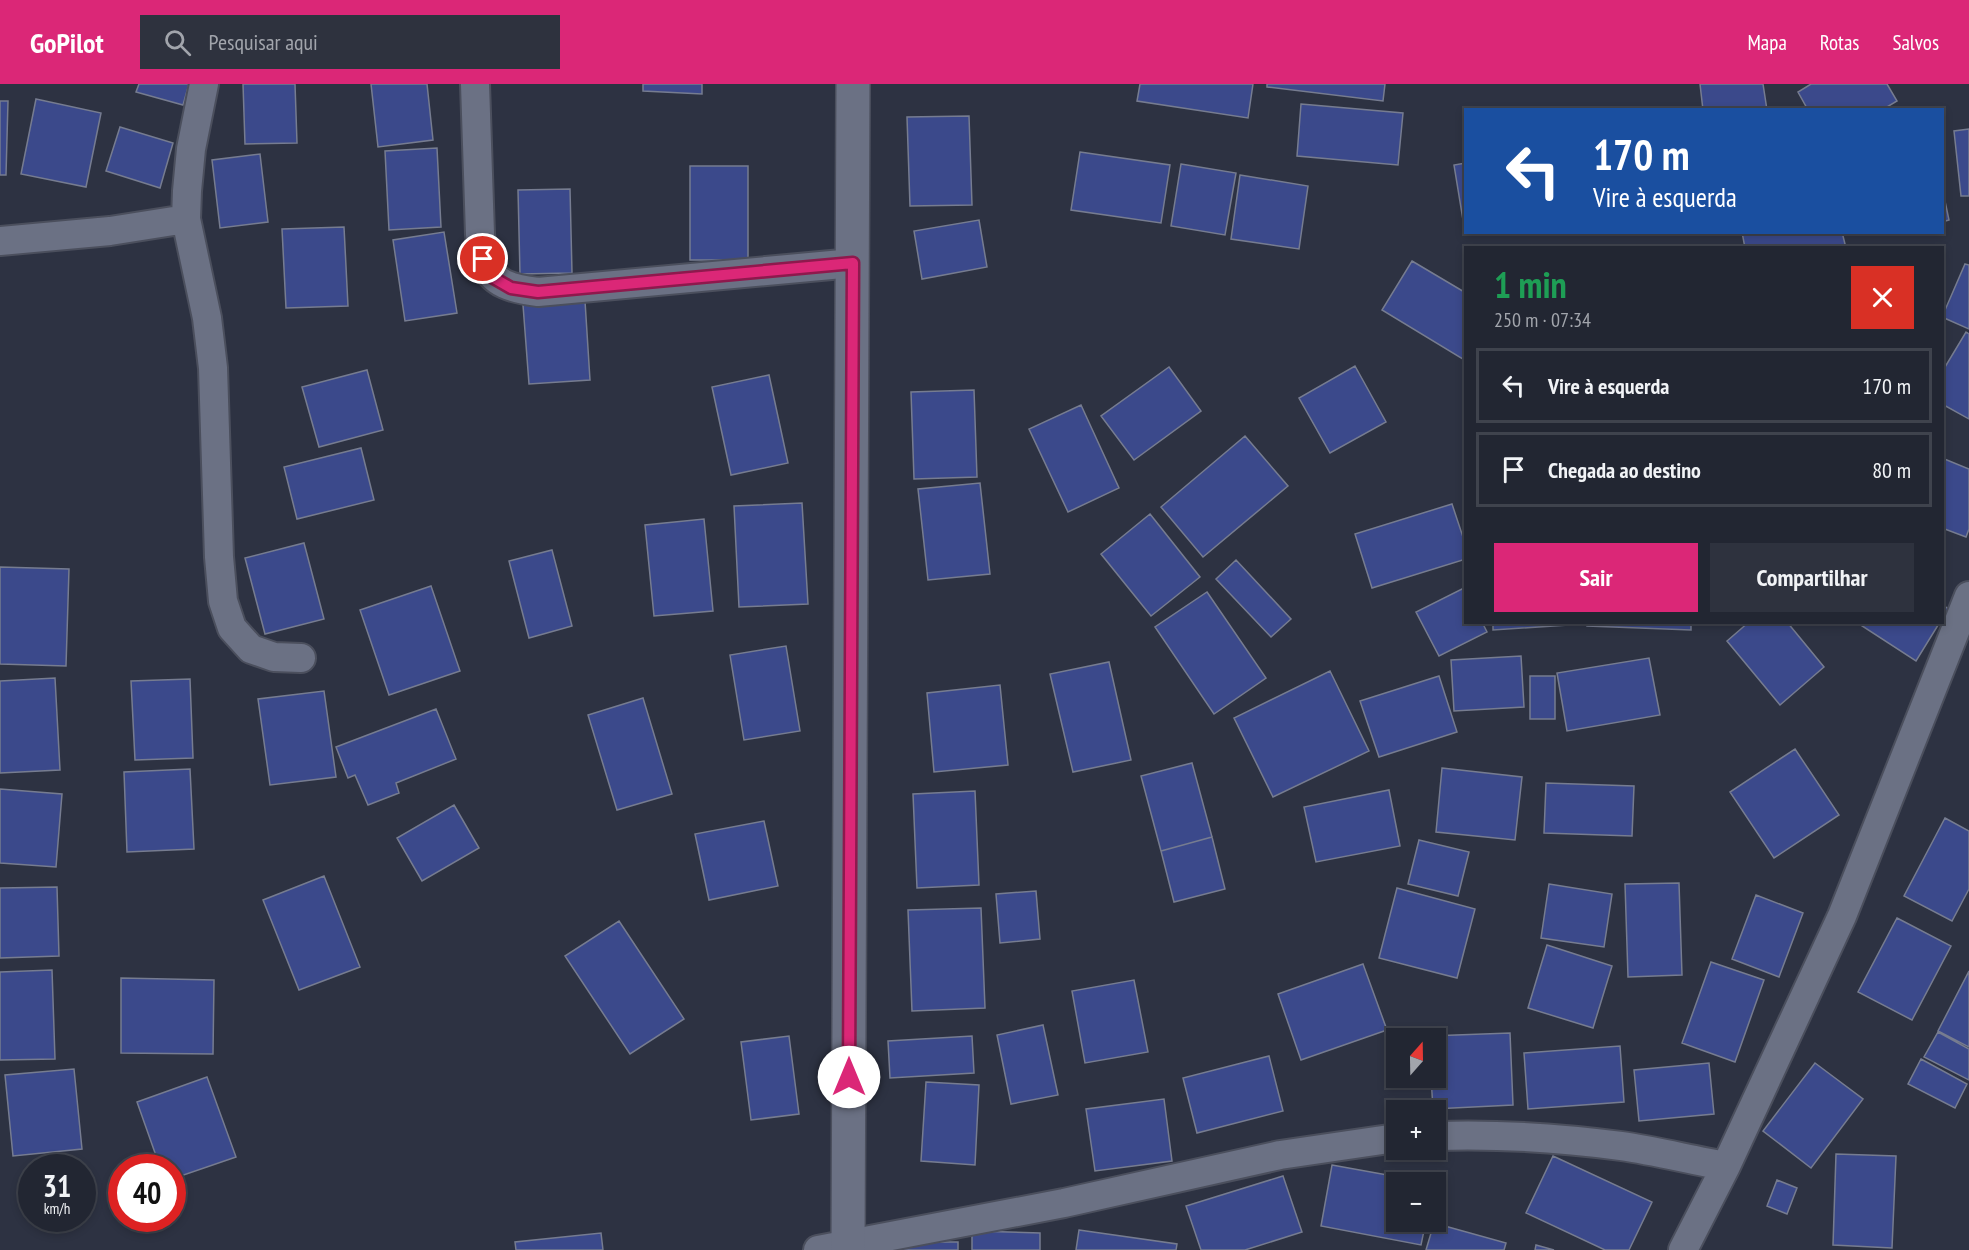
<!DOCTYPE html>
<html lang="pt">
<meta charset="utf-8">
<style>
body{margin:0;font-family:"PT Sans Narrow",sans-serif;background:#2e323e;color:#f1f3f6;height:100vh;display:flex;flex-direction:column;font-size:22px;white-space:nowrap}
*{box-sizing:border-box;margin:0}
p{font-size:20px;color:#a2a5ac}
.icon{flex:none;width:33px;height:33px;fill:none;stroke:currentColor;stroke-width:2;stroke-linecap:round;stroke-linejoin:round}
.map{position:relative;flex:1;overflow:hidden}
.details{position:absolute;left:1464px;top:162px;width:480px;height:378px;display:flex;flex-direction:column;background:#222632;border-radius:0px;box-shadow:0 3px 9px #0003,0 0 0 2px #3f434d}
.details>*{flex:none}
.top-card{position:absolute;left:1464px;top:24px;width:480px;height:126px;border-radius:0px;box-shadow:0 3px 9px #0003,0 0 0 2px #3f434d;background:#1a4fa0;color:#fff;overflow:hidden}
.needle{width:39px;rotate:20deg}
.fabs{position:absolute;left:1386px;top:944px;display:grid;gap:12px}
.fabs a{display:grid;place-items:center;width:60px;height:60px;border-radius:0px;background:#222632;box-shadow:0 3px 9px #0003,0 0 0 2px #3f434d;font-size:30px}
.speed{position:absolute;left:18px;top:1070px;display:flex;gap:12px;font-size:30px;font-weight:700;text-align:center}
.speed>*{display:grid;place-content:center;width:78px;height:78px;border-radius:50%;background:#222632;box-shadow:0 3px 9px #0003,0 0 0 2px #3f434d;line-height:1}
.speed small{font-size:15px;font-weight:400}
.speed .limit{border:9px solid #d22;background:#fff;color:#111}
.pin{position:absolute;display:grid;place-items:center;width:51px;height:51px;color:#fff;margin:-26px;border:3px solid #fff;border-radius:50%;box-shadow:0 2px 6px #0007}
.me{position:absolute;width:66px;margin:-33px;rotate:0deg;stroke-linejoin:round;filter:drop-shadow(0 0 4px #0008)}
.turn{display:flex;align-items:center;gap:21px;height:126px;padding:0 30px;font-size:27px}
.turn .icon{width:78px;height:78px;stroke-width:2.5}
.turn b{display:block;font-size:42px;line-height:51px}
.round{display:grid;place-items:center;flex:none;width:63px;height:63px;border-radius:0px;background:#2e323e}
.summary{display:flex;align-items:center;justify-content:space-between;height:102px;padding:0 30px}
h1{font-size:36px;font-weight:700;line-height:45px;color:#1e9e55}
.button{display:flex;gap:12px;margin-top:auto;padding:12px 30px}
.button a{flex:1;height:69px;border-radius:0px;background:#db2777;color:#fff;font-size:24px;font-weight:700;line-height:69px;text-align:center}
.button a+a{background:#2e323e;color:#f1f3f6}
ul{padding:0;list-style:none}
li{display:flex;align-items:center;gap:18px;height:75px;margin:0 12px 9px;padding:0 18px;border:3px solid #3f434d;border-radius:0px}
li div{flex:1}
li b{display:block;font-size:22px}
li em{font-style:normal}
header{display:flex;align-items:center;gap:36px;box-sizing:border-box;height:84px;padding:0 30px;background:#db2777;color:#fff}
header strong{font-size:28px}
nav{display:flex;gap:33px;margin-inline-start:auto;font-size:21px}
.search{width:420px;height:54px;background:#2e323e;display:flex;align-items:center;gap:15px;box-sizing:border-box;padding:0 21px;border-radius:0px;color:#a2a5ac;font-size:22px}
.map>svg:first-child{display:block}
.building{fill:#3b498b;stroke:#767c90;stroke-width:1.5}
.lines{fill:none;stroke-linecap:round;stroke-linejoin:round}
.minor-casing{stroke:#4b4f5d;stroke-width:32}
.tertiary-casing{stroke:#4b4f5d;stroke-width:36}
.minor{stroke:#6b7184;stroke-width:28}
.tertiary{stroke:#6b7184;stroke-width:33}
.route-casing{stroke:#8e194d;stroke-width:15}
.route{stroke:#db2777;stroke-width:10}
</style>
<header>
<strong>GoPilot</strong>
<div class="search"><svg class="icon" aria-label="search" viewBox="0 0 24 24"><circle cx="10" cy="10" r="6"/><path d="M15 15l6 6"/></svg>Pesquisar aqui</div>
<nav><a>Mapa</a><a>Rotas</a><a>Salvos</a></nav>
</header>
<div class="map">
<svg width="1969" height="1166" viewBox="0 0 1969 1166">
<rect width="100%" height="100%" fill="#2d3242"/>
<path class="building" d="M139,0H189L183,21L136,8Z
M243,0H295L297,59L245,60Z
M371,0H427L433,56L378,63Z
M643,0H702V10L643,7Z
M1140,0H1253L1248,34L1137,17Z
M1267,0H1385L1383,17L1267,3Z
M1700,0H1763L1767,26H1703Z
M1811,0H1887L1897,17L1882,26H1808L1798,8Z
M36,15L101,29L86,103L21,90Z
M0,17H8L6,91H0Z
M1301,20L1403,29L1398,81L1297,72Z
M969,32L972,121L910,122L907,33Z
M120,43L173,59L160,104L106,87Z
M1969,45V112H1961L1954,47Z
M437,64L441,143L389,146L385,67Z
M1080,68L1170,81L1161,139L1071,126Z
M260,70L268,138L220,144L212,76Z
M1466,79V141L1464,142L1454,81Z
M1181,80L1236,89L1225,151L1171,142Z
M690,82H748V176H690Z
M1240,91L1308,102L1299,165L1231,155Z
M1942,103L1949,136L1942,138Z
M570,105L572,189L520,190L518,106Z
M979,136L987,183L922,195L914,147Z
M344,143L348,222L286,224L282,145Z
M444,148L457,229L405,237L393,156Z
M1742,148H1842L1846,164H1745Z
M1412,177L1466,209V277L1382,226Z
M1965,180L1969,181V245L1942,233Z
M585,217L590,296L529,300L523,221Z
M1966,248L1969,250V335L1942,320V288Z
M1355,282L1386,338L1330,369L1299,314Z
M1169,283L1201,327L1134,376L1101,332Z
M367,286L383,346L319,363L302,303Z
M769,291L788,379L731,391L712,303Z
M974,306L977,393L914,395L911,308Z
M1081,321L1119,404L1068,428L1029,345Z
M1245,352L1288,402L1203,473L1161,423Z
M361,364L374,416L297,435L284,383Z
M1942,374L1969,385V445L1966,453L1942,444Z
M980,399L990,490L928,496L918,405Z
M802,419L808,520L739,523L734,422Z
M1452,420L1466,462V475L1372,504L1355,450Z
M1150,430L1200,493L1151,532L1101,470Z
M704,435L713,527L654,532L645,441Z
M304,459L324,535L265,550L245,474Z
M552,466L572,542L529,554L509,477Z
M1236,476L1291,535L1271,553L1216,495Z
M0,483L69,485L66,582L0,580Z
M431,502L460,587L389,611L360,526Z
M1464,504L1466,507V538H1482L1487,548L1439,572L1416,528Z
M1207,508L1266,594L1214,630L1155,543Z
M1942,521L1949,525L1942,535Z
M1493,538H1567L1568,541L1493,546Z
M1587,538H1691V546L1587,542Z
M1749,538H1787L1824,583L1780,621L1727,557Z
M1856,538H1940L1916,577Z
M786,562L800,647L744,656L730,571Z
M1521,572L1524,623L1454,627L1451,576Z
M1649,574L1660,631L1567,647L1557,589Z
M1109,578L1131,676L1073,688L1050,590Z
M1330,587L1369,667L1273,713L1234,634Z
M1439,592L1457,648L1379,673L1360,617Z
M1530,592H1555V635H1530Z
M55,594L60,686L0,689V597Z
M190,595L193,674L135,676L131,597Z
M1000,601L1008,681L934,688L927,609Z
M324,607L336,693L270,701L258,615Z
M643,614L672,710L617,726L588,631Z
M436,625L456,675L396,699L399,709L368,721L355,691L348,694L336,663Z
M1795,665L1839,731L1774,774L1730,708Z
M1192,679L1212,753L1161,767L1141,692Z
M1442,684L1522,693L1515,756L1436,748Z
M190,685L194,765L127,768L124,688Z
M1546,699L1634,702L1632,752L1544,749Z
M0,705L62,710L56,783L0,779Z
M1389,706L1400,762L1316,778L1304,723Z
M975,707L979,801L917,804L913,710Z
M454,721L479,764L422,797L397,754Z
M1945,734L1969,747V805L1952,837L1904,812Z
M764,737L778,802L709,816L695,750Z
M1212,753L1225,805L1174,818L1161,767Z
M1419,756L1469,768L1458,812L1408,800Z
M324,792L360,883L299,906L263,816Z
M1679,799L1682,891L1628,893L1625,800Z
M1549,800L1612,810L1604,863L1541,854Z
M57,803L59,872L0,874V804Z
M1397,804L1475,825L1457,894L1379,874Z
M1036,807L1040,855L1000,859L996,810Z
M1756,811L1803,829L1779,893L1732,875Z
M981,824L985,924L912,927L908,826Z
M1897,834L1951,862L1912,936L1858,908Z
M619,837L684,935L630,970L565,872Z
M1547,861L1612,882L1593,944L1528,924Z
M1711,878L1764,896L1735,978L1682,959Z
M1363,880L1387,946L1301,976L1278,910Z
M52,886L55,975L0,976V888Z
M1969,887V963L1938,947Z
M121,894L214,896L213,970L121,969Z
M1134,896L1148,968L1085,979L1072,907Z
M1043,941L1058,1011L1011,1020L997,951Z
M1938,948L1969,965V996L1924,973Z
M1510,949L1513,1021L1433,1025L1431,993H1436V954H1429V952Z
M789,952L799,1030L751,1036L741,958Z
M972,952L974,989L890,994L888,957Z
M1620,962L1624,1018L1528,1025L1524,969Z
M1269,972L1283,1027L1197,1049L1183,994Z
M1921,975L1967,1000L1955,1024L1908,1000Z
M1709,979L1714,1030L1639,1037L1634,986Z
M1815,979L1863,1015L1811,1084L1763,1047Z
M74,985L82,1065L13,1072L5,991Z
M207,993L236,1073L172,1095V1083H160L137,1018Z
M926,998L979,1001L975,1081L921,1077Z
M1164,1015L1172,1077L1095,1087L1086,1025Z
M1836,1070L1896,1072L1892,1164L1833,1161Z
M1553,1072L1652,1118L1629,1166H1605L1526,1129Z
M1332,1081L1426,1098H1396V1137H1426L1421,1161L1321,1142Z
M1283,1092L1302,1148L1245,1166H1201L1186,1122Z
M1777,1096L1797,1104L1787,1130L1767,1122Z
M1434,1139L1506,1159L1504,1166H1426Z
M1079,1146L1177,1160L1176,1166H1076Z
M972,1147L1040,1149V1166H972Z
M601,1149L603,1166H516L515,1158Z
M897,1158H958V1166H897Z
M1536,1161L1554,1166H1535Z"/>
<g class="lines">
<g class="minor-casing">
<path id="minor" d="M204,0L191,65L187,107L186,135L207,234L213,284L219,473L223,517L232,544L251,565L274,573L301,574
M475,0L480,150C481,158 481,168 483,175C491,201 515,205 538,208L853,179
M0,157L110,147L186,135
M1436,1052C1497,1050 1560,1054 1621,1062C1656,1067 1691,1076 1726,1082
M818,1166L1064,1119L1280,1071L1396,1054
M1683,1166L1726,1082L1842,832L1969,512"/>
</g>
<g class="tertiary-casing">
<path id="tertiary" d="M848,1166L853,0"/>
</g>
<use href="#minor" class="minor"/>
<use href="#tertiary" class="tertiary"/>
</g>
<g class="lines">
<g class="route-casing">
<path id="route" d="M483,175L492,193L511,204L538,208L853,179L849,993"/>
</g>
<use href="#route" class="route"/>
</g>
</svg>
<div class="fabs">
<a><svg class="needle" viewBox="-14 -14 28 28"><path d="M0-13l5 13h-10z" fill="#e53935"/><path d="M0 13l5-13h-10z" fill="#a2a5ac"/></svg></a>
<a>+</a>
<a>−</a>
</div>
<div class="speed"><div>31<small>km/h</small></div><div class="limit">40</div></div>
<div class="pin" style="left:483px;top:175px;background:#d93025"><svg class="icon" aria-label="arrive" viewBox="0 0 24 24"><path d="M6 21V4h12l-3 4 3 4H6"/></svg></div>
<svg class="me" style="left:849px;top:993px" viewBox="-20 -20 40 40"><circle r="19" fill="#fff"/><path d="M0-13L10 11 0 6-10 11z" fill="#db2777"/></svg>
<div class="top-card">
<div class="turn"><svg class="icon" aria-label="left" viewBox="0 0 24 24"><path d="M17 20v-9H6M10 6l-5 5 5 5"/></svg><div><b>170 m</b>Vire à esquerda</div></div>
</div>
<section class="details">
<div class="summary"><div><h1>1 min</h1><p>250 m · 07:34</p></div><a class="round" style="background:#d93025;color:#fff"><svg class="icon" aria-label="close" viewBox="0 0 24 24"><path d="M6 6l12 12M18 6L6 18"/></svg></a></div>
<ul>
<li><svg class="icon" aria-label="left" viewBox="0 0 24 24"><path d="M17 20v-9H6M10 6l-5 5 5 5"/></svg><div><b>Vire à esquerda</b></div><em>170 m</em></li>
<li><svg class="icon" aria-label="arrive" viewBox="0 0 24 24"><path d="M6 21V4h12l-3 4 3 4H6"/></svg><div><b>Chegada ao destino</b></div><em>80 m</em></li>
</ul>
<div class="button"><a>Sair</a><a>Compartilhar</a></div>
</section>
</div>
